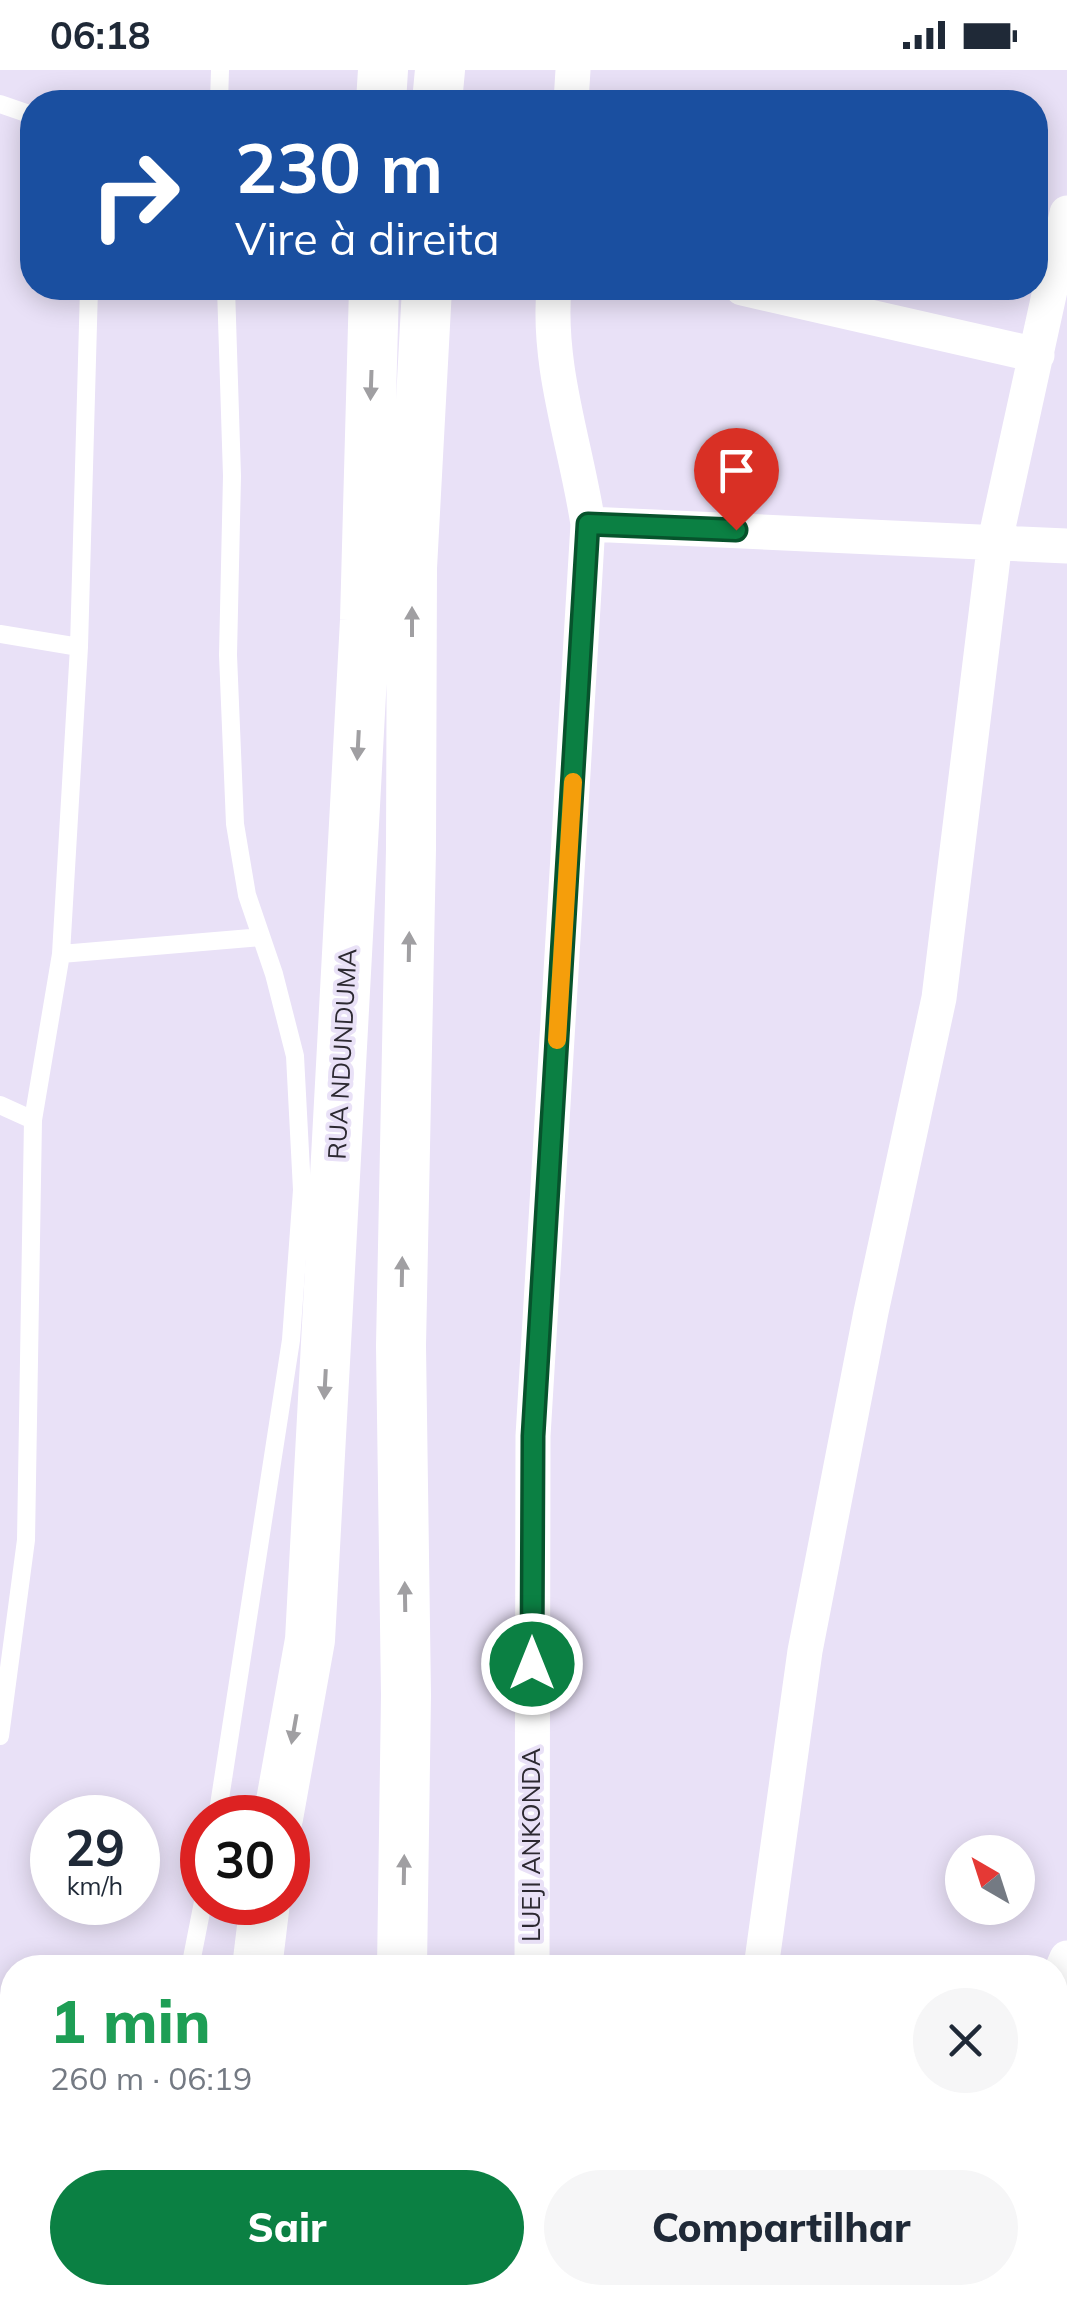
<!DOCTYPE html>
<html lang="pt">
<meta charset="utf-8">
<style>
body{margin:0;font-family:Mulish,sans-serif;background:#f6f6f7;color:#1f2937;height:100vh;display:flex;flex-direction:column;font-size:38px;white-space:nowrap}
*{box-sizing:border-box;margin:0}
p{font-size:32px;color:#747a83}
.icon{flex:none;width:55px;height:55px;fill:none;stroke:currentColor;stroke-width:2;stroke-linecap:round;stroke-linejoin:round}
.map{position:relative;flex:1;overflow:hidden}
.drawer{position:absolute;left:0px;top:1885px;width:1068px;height:350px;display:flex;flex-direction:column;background:#fff;border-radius:40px 40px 0 0;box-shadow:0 5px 25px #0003}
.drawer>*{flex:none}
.top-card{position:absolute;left:20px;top:20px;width:1028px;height:210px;border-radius:40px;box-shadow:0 5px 25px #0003;background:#1a4fa0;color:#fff;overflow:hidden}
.needle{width:65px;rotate:321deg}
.tools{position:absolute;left:945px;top:1765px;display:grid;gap:20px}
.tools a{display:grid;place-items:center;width:90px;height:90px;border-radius:50%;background:#fff;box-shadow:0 5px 25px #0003;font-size:50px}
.speed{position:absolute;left:30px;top:1725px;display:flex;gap:20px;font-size:50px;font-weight:700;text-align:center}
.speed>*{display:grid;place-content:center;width:130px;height:130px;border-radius:50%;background:#fff;box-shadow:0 5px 25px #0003;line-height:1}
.speed small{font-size:25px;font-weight:400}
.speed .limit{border:15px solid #d22;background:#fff;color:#111}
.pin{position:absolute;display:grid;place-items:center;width:85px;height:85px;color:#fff;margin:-102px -42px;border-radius:50% 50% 50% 0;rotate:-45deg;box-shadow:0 0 10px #0007}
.pin .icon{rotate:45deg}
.me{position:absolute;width:110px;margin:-55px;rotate:0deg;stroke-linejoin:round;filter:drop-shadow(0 0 8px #0008)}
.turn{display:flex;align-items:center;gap:35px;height:210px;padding:0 50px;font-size:45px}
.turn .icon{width:130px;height:130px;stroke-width:2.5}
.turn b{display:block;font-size:70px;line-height:85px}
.round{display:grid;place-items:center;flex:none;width:105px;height:105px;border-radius:52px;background:#f6f6f7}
.headline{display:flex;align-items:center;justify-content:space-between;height:170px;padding:0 50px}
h1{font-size:60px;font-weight:800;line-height:75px;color:#1e9e55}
.action{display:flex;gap:20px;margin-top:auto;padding:20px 50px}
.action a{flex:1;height:115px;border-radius:60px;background:#0b8043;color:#fff;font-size:40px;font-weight:800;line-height:115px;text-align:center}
.action a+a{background:#f6f6f7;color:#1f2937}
.status{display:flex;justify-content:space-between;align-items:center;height:70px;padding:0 50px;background:#fff;direction:ltr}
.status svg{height:28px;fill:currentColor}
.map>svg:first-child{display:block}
.green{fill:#72cd97}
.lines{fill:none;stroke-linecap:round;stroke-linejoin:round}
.lane{stroke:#fff;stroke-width:18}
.street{stroke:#fff;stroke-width:35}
.secondary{stroke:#fff;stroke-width:50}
.oneway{fill:#a09fa2}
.route-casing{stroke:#07532c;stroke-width:25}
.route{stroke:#0b8043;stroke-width:18}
.slow{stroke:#f59e0b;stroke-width:18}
.labels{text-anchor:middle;stroke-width:8;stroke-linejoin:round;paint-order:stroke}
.street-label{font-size:25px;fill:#2c2931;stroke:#e9e1f7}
</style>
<div class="status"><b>06:18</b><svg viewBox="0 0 49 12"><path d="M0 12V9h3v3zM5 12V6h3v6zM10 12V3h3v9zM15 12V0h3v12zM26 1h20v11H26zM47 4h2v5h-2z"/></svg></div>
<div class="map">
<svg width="1067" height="2235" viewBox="0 0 1067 2235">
<rect width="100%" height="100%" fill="#e9e1f7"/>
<path class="green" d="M1055,2216L1067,2219V2235H754L757,2223L1055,2222Z"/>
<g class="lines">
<path class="lane" d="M219,32L220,0
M0,34L32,45
M0,564L79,577
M61,884L261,867
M0,1035L33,1050
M0,1666L26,1470L33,1050L61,884L79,577L89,218
M217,1748L291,1270L302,1120L295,986L274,904L247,825L235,754L228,585L232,406L226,218
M190,1898L203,1832
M110,2235L113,2222"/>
<path class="street" d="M571,32L573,0
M742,218L1037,285
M588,454L1067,476
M532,1898L533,1366L588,454C576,375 547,298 554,218
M761,1898L805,1581L871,1242L939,928L995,471L1067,143
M1055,1916L1067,1888
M1055,2181L1067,2186
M525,2235L526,2222"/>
<path class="secondary" d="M381,32L383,0
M437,32L440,0
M278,1748L310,1570L365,550L374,218
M257,1898L265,1832
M402,1898L406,1625L401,1276L411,779L412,498L427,218
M237,2222V2235
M371,2235L374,2222"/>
</g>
<defs><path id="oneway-solid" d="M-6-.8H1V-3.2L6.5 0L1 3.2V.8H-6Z" transform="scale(2.5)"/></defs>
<g class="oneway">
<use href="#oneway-solid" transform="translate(371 315) rotate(92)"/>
<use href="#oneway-solid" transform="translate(412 552) rotate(-90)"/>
<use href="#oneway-solid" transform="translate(358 675) rotate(93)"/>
<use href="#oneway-solid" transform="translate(409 877) rotate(-89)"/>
<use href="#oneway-solid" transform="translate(402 1202) rotate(-89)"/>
<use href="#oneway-solid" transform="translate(325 1314) rotate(93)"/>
<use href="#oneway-solid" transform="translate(405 1527) rotate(-91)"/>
<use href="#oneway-solid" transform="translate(294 1659) rotate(100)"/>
<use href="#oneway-solid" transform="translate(404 1800) rotate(-89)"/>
</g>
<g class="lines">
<g class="route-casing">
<path id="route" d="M532,1594L533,1366L588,454L736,460"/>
</g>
<use href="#route" class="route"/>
<path class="slow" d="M557,970L573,712"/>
</g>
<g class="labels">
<g class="street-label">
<text transform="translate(342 984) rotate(-87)" y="9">RUA NDUNDUMA</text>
<text transform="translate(531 1775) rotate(-90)" y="9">LUEJI ANKONDA</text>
</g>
</g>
</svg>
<div class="tools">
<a><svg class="needle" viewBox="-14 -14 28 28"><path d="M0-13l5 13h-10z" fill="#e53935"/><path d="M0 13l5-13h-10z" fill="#747a83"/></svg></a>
</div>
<div class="speed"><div>29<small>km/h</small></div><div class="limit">30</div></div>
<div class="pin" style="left:736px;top:460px;background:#d93025"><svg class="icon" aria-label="arrive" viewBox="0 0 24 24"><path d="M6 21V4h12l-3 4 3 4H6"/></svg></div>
<svg class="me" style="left:532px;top:1594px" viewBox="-20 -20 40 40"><circle r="17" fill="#0b8043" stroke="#fff" stroke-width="3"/><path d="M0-11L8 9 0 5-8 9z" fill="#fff"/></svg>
<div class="top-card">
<div class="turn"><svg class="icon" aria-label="right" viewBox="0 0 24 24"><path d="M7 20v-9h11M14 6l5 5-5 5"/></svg><div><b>230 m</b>Vire à direita</div></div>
</div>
<section class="drawer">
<div class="headline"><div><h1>1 min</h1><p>260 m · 06:19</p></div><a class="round"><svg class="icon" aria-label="close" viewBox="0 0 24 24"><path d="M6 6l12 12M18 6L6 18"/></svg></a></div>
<div class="action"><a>Sair</a><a>Compartilhar</a></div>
</section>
</div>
